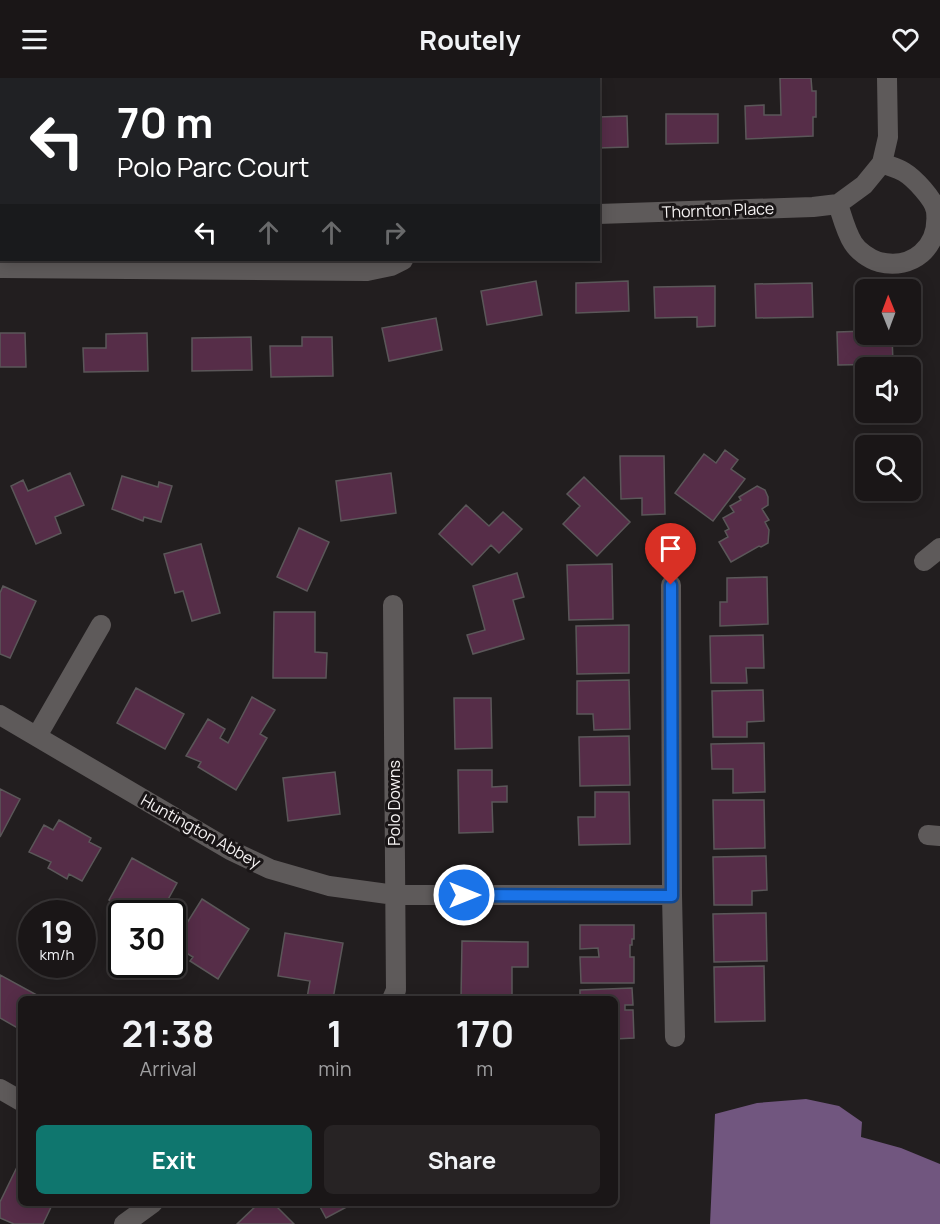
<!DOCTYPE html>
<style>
body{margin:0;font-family:Manrope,sans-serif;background:#272324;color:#f1f3f6;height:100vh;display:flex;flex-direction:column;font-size:22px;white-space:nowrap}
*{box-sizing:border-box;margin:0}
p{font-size:20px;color:#9f9fa1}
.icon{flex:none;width:33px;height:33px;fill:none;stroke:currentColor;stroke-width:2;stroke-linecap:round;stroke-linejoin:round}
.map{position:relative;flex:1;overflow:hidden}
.details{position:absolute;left:18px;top:918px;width:600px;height:210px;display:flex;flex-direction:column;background:#1a1617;border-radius:9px;box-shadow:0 3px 15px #0003,0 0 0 2px #383536}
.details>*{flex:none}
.banner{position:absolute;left:0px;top:0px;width:600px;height:183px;box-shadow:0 3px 15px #0003,0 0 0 2px #383536;background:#202124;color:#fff;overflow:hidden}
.needle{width:39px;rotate:359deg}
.controls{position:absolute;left:855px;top:201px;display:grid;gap:12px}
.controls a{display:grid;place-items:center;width:66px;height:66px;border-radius:9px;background:#1a1617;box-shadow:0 3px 15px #0003,0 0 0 2px #383536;font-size:30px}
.speed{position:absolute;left:18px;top:822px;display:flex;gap:12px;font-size:30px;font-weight:700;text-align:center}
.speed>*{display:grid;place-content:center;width:78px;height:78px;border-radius:50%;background:#1a1617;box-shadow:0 3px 15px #0003,0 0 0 2px #383536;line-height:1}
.speed small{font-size:15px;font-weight:400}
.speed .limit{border:3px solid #111;border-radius:9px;background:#fff;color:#111}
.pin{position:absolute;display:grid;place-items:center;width:51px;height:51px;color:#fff;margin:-62px -26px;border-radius:50% 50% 50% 0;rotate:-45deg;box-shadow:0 0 6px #0007}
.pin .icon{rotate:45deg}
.me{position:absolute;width:66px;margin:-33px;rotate:90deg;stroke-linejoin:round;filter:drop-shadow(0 0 4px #0008)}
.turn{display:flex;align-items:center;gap:21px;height:126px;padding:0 18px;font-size:27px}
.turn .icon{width:78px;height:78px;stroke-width:2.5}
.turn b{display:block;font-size:42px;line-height:51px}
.lanes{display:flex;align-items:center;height:57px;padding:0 18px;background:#0003;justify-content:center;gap:30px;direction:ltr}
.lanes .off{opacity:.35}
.eta{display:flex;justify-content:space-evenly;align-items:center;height:102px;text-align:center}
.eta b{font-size:36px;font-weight:700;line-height:42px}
.button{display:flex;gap:12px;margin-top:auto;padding:12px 18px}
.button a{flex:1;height:69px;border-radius:9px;background:#0f766e;color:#fff;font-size:24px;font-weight:700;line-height:69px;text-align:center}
.button a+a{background:#272324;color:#f1f3f6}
header{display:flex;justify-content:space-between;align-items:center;height:78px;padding:0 18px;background:#1a1617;font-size:27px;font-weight:700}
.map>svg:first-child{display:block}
.water{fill:#71567f}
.building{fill:#562d48;stroke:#5b5759;stroke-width:1.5}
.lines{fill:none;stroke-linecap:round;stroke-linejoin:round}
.minor{stroke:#5e5a5a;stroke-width:20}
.route-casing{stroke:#114b97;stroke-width:15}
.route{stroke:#1a73e8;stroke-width:10}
.labels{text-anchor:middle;stroke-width:6;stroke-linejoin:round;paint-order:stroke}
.street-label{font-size:16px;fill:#f6f3f3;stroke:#191516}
</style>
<header><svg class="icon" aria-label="menu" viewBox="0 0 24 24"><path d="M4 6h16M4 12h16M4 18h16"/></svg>Routely<svg class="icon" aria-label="heart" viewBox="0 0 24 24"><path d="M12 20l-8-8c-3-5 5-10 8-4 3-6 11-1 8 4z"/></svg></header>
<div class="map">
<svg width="940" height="1146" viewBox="0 0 940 1146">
<rect width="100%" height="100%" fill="#221e1f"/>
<path class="water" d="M806,1021L839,1028L862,1044L861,1059L901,1070L940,1086V1146H710L715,1036L757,1025Z"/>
<path class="building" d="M780,0H811L812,13H816V39H813V58L746,61L745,28L764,27V37H781Z
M666,36H718V65L666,66Z
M627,38L628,69L598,70V39Z
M536,203L542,237L487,247L481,213Z
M628,203L629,233L576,235V205Z
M812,205L813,239L756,240L755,206Z
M715,208V248L697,249V239L655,240L654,209Z
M436,240L442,272L389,283L382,250Z
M866,253V256H892L893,286L838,287L837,254Z
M0,255H25L26,289H0Z
M147,255L148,293L84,294L83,270H106V256Z
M251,259L252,292L192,293V260Z
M302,259H332L333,298L271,299L270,268H302Z
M725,372L738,382L731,391L745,401L713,443L675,415L704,376L716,385Z
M620,378H664L665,436L642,437V420L621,421Z
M70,395L84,427L55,439L61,455L36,466L11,408L23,402L28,413Z
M391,395L396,435L341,443L336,403Z
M122,398L158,409L159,404L172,408L161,444L144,439L143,443L112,431Z
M584,399L630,444L597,478L563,446L580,428L567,416Z
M757,408L765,412L768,419V427L762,431L769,442L765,444L769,452L768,465L761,469L759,468L731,484L719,464L728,459L725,453L729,451L723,440L734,434L730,428L741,422L739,419Z
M466,427L489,448L503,434L522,451L499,475L491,467L472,487L439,456Z
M299,450L329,464L307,513L277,499Z
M201,466L220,535L192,543L183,513L175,515L164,476Z
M612,486L613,541L569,542L567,487Z
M517,495L524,519L513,522L524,561L473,576L467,557L485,552L473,508Z
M767,499L768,546L720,548V524H727V500Z
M3,508L36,523L10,580L0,576V515Z
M274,534H315V574L327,575L326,600H273Z
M629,547V595L577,596L576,548Z
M763,557L764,590H746L747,605H711L710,558Z
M629,602L630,651L594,652L593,636H577V603Z
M136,610L184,636L165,671L117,645Z
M763,612L764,643L747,644V659H713L712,613Z
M252,619L275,632L260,656L267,660L236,712L198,689L201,684L186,678L208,641L225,651L220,660L228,665Z
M454,620H491L492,670L455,671Z
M629,658L630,707L580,708L579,659Z
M764,665L765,714L733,715V691H712L711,666Z
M458,692H492V709L507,708V724H492L493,754L459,755Z
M335,694L340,736L288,743L283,700Z
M0,711L20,721L0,759Z
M595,714H629L630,766L579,767L578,739H595Z
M713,722H764L765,770L714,771Z
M59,742L91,760L89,764L101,770L82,803L69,796L67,801L48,790L51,784L29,774L44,747L53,752Z
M766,778L767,812L752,813V827H714L713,779Z
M132,780L177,805L160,836H133L109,822Z
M202,821L249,851L218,901L190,883L193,879L173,867Z
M766,835L767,883L714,884L713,836Z
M580,847H634V861H632V867H630V879H634V905H581L580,879H599L598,870L580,871Z
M285,855L343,865L333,921L307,920L310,903L278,898Z
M462,863L528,864V889H512V921H461Z
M764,888L765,943L715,944L714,889Z
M0,897L44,921H21V952L0,940Z
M632,910L633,927H625V932H633L634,960L615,961V921H580V912Z
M19,1085L21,1086V1125H53L43,1146H14L0,1140V1124Z
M259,1125H273L294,1146H237Z
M318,1125H354L326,1140Z"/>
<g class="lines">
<path class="minor" d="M202,0V2
M838,126C842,138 846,154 853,165C858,173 869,181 879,184C912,192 940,170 936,133C934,121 914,100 904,94C897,90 889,88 882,85
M598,136L813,129L838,126L864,107L882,85L888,59L887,0
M0,190L367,193L391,188L403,182
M924,483L940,470
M671,507L672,817L675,959
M0,637L230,772L270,791L329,808L395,817H672
M37,658L101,547
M928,757L940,758
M392,921L396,912L393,527
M0,1011L21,1023
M124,1146L153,1125"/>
</g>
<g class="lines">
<g class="route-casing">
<path id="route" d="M464,817L672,818L671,507"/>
</g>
<use href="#route" class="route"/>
</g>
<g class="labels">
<g class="street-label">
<text transform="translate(718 132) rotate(-2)" y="6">Thornton Place</text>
<text transform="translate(394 725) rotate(-90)" y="6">Polo Downs</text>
<text transform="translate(201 753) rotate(29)" y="6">Huntington Abbey</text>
</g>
</g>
</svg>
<div class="controls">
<a><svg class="needle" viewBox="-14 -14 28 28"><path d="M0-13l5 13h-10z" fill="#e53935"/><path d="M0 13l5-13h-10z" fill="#9f9fa1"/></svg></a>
<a><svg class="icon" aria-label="sound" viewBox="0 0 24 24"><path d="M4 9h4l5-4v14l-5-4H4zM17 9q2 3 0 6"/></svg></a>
<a><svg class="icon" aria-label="search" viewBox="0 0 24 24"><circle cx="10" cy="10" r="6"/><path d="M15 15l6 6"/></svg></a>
</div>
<div class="speed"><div>19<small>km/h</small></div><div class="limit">30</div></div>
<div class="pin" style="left:671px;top:507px;background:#d93025"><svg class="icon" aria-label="arrive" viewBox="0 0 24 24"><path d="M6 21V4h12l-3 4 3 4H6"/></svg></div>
<svg class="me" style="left:464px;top:817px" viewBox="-20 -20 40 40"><circle r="17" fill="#1a73e8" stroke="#fff" stroke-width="3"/><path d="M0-11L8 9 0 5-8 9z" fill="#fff"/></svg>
<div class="banner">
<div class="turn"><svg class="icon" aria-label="left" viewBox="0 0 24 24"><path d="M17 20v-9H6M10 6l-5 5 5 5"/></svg><div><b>70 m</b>Polo Parc Court</div></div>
<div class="lanes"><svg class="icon" aria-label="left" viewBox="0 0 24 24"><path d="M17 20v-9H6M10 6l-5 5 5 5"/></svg><svg class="icon off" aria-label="ahead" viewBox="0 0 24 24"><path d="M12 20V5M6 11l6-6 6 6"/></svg><svg class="icon off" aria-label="ahead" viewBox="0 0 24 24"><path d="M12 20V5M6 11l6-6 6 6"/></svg><svg class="icon off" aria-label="right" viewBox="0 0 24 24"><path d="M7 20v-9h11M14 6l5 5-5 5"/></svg></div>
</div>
<section class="details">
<div class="eta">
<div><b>21:38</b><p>Arrival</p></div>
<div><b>1</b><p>min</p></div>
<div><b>170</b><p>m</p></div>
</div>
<div class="button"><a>Exit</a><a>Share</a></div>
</section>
</div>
